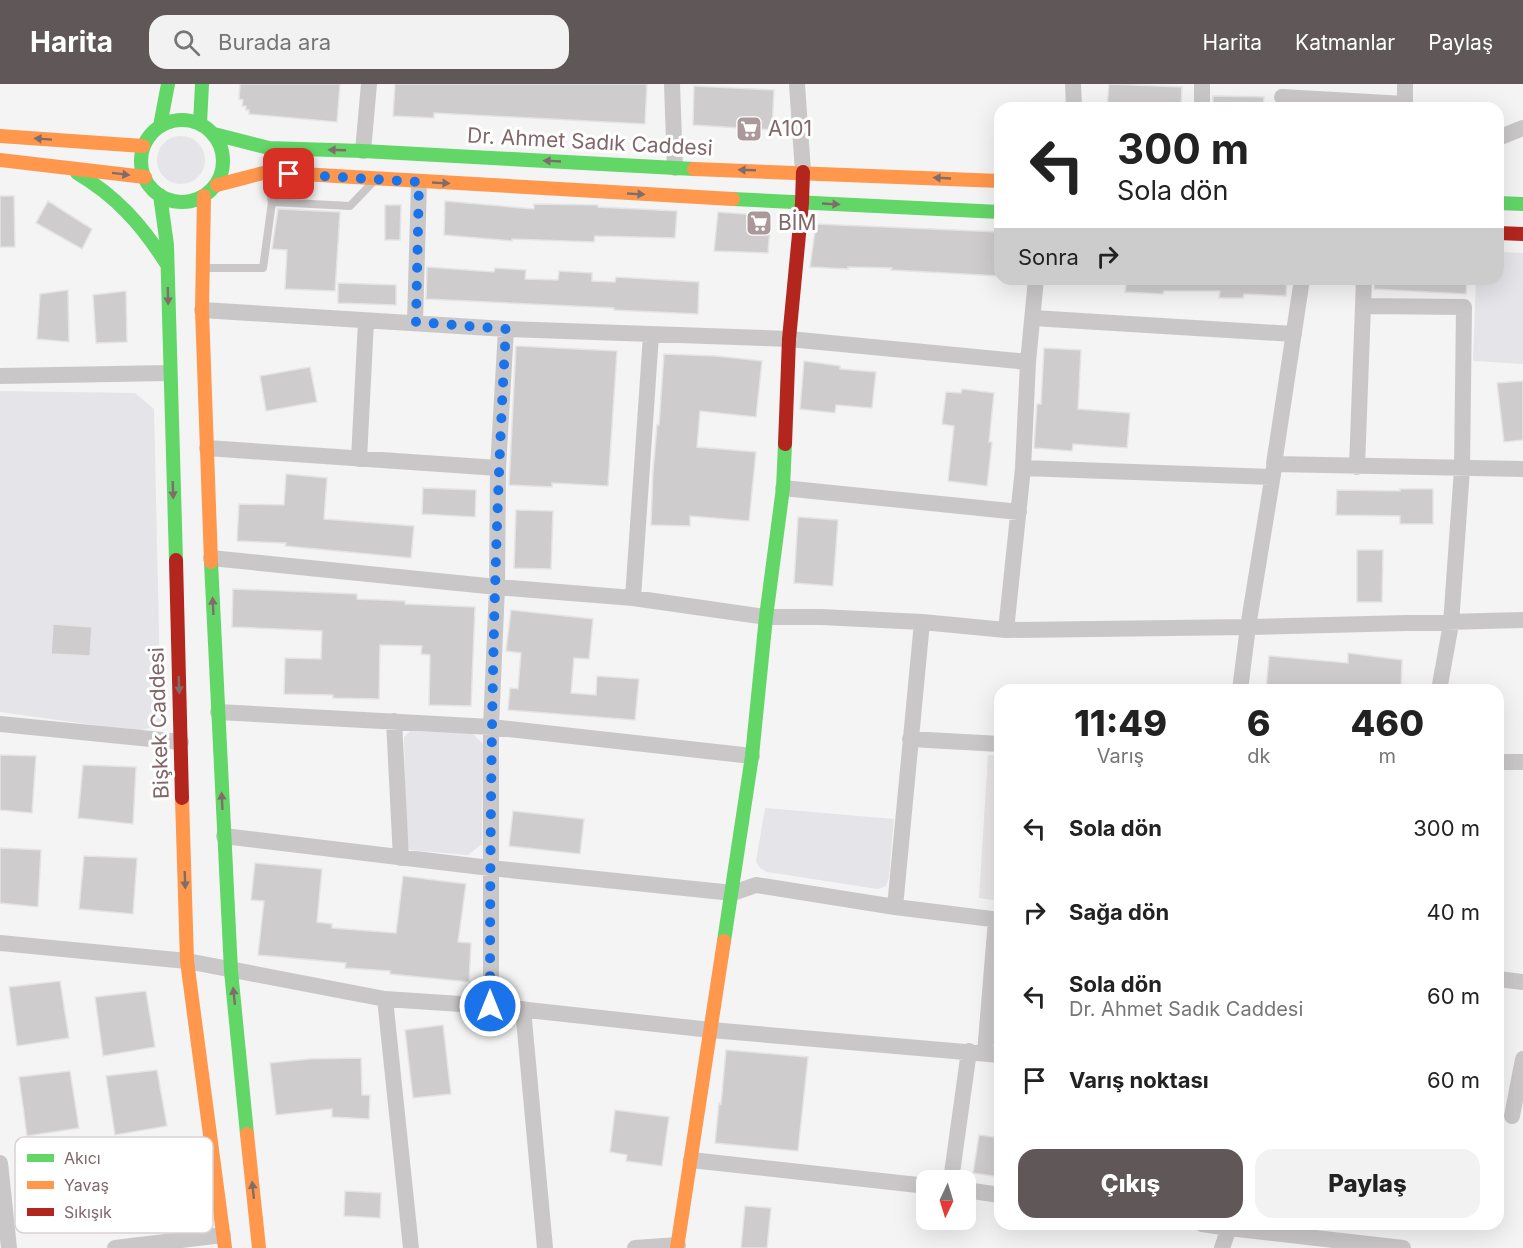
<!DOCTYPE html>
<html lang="tr">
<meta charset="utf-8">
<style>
body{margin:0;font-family:Inter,sans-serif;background:#f2f2f2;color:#222;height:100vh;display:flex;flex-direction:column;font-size:22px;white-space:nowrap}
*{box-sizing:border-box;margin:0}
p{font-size:20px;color:#767676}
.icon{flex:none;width:33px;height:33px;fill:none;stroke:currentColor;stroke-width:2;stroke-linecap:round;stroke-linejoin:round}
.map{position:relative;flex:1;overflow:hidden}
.sheet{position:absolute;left:994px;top:600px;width:510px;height:546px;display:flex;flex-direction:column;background:#fff;border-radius:18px;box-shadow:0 6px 24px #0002}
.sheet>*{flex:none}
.banner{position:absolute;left:994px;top:18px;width:510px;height:183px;border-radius:18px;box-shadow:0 6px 24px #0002;background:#fff;color:#222;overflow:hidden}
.needle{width:39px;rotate:184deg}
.tools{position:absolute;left:916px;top:1086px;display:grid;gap:12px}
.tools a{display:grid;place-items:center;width:60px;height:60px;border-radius:12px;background:#fff;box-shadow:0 6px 24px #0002;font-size:30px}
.pin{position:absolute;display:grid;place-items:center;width:51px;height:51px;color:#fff;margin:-26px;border-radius:12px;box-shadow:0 3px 9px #0006}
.me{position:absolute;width:66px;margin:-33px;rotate:0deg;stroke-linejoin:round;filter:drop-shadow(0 0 4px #0008)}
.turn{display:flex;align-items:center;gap:21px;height:126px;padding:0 24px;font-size:27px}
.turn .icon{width:78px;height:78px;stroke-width:2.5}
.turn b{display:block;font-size:42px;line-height:51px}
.then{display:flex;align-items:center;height:57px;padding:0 24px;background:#0003;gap:12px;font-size:22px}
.eta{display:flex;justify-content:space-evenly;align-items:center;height:102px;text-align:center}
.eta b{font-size:36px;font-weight:800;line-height:42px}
.action{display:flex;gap:12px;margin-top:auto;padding:12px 24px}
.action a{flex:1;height:69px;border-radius:18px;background:#5f5758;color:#fff;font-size:24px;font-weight:800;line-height:69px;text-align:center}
.action a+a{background:#f2f2f2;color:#222}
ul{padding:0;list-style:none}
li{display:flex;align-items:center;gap:18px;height:84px;padding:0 24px}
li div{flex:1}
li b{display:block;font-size:22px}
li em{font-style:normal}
header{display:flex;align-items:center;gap:36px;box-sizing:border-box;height:84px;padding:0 30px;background:#5f5758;color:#fff}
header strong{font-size:28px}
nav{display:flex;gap:33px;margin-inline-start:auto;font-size:21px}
.search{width:420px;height:54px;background:#f2f2f2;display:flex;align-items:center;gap:15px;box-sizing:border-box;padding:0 21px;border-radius:18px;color:#767676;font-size:22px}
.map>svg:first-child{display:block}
.built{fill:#e6e4e5}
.green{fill:#e4e4e9}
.building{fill:#cfcccd;stroke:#e4e4e4;stroke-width:1.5}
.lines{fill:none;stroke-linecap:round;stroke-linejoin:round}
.lane{stroke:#cac7c8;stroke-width:8}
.street{stroke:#cac7c8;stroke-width:16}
.fast{stroke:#63d668;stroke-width:14}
.slow{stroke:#ff974d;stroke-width:14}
.jam{stroke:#b3261e;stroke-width:14}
.oneway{fill:#806d6a}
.route{stroke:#1a73e8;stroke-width:10;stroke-dasharray:0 18}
.labels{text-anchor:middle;stroke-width:6;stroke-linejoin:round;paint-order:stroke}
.poi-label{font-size:21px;fill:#82676a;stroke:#fff;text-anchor:start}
.street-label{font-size:21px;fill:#82676a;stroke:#fff}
.key{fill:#fff;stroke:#dad1d2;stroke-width:1.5}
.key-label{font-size:16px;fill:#82676a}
</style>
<header>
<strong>Harita</strong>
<div class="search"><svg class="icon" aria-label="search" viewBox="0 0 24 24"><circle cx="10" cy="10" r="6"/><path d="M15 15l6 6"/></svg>Burada ara</div>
<nav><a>Harita</a><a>Katmanlar</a><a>Paylaş</a></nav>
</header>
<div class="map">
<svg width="1523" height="1164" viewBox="0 0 1523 1164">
<rect width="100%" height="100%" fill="#f4f4f5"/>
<path class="built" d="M988,671L1000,672V817L979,814Z"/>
<path class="green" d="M157 76a24 24 0 1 1 48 0a24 24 0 1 1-48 0Z
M1499,168L1523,169V280L1473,277L1476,195H1498Z
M0,307L135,309L154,325L161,641L138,647L0,628Z
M410,647L471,648L483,660L482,760L468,771L410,766L406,758L404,653Z
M765,724L894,735L889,793L886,802L878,805L767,788L759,783L756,777Z
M1000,877V947L996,942Z"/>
<path class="building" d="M240,0H340L337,38L249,30V26H246V22H242L243,16L239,15Z
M395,0H647L645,40L434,29V34L393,32Z
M1109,0L1182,3L1181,24H1107Z
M694,2L774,6L772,46L693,41Z
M1213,12L1264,13L1263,24H1213Z
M0,112H14L15,163H0Z
M48,117L92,145L82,165L36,139Z
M445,117L534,125V120L598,121V123L677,127L675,154L595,152L594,158L512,155V157L444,151Z
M385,121H401L400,156H385Z
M278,125L340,128L335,207L285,205L287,166L272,165Z
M718,128L771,132L768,169L714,167Z
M816,140L1000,148V192L891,186L892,184L848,183V185L810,183Z
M427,183L494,188L495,184L526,186L525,195L558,196L559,187L592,189V197L615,198L616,193L699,198L698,230L614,226V224L426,215Z
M1127,195H1287L1286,212L1244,210L1243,214H1219L1220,207H1164L1163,210L1125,208Z
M1374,195H1467L1466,210L1374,205Z
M338,199L396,201V221L338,219Z
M68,206L69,258L37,255L40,210Z
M126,207L127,258L96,259L93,211Z
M516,262L617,267L608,402L552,399V403L509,401Z
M1044,264L1081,266L1078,325L1130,329L1127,364L1073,360L1072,367L1034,364L1037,320H1041Z
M664,270L716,272L762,277L756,333L700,327L697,363L756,368L749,437L690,432V442L651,441L653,388L657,341H659Z
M804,277L840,282V285L876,288L872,324L836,321L835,329L800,325Z
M310,283L317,318L266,327L260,292Z
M1523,297V356L1504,358L1497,299Z
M962,305L994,309L989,358H992L987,402L948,397L954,342L942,340L946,308L961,309Z
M286,390L327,394L324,435L414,442L411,474L285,462L286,459L237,457L239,420L284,421Z
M423,404L476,406L475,433L422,430Z
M1400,405H1433V440H1400V432L1336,431L1337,406L1400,407Z
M516,426L553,427L551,485L514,484Z
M798,433L838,436L833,502L794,499Z
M1357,466H1383L1382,518H1357Z
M233,505L357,510V515L405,517V520L475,523L471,622L429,621L430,571L421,570L422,562L380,561L379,615L333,614V611L284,610L285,574L321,575L322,547L232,543Z
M511,526L593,535L589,575L574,574L571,609L596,611L597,592L639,595L635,636L508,626L510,604L518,605L521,569L506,567Z
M53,540L92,543L90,572L51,570Z
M1348,569L1402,576L1401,606H1266L1269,572L1348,579Z
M0,671L36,672L32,729L0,726Z
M83,681L136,683L133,740L78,734Z
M513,727L584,735L580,770L509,762Z
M0,764L41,766L38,823L0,819Z
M84,772L137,774L133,830L79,825Z
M255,779L322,785L317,838L332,840V844L396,849L403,792L466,800L458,858L471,859L469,898L390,890V887L345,884L346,879L258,871L264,817L251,816Z
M60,897L69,954L17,962L9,903Z
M146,907L155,963L103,972L95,913Z
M443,941L451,1010L413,1014L405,946Z
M726,966L808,973L798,1067L715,1059L719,1019L721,1020Z
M361,974L362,1011H370L369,1035L332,1033V1025L276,1031L270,979L310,975Z
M157,986L167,1042L115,1051L106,992Z
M70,987L79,1044L27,1052L19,993Z
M615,1026L669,1033L662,1082L626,1077L627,1071L610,1068Z
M979,1051L1000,1054V1093L973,1089Z
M345,1107L381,1109L380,1134L344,1132Z
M745,1122L771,1124L767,1164H741Z"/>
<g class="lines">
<path class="lane" d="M267,89L272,118L350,122L374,97
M203,184H263L272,118"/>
<path class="street" d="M672,0L675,84
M797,0L803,88
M1073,0L1074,24
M1282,13L1405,20
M1202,24V0
M1405,24V0
M1498,54L1523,44
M363,67L369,0
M1302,195L1274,380L1523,385
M1363,222L1464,223L1462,385L1451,540L1439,606
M202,226L506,245L789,255L1028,278
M1033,234L1294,250
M415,238L419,98
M0,292L169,289
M207,364L498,384
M359,375L366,237
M1357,383L1364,195
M1023,384L1272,393
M783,404L1019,428
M211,474L497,503L633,514L766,533H821L922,538L1006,546L1248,543L1523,536
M633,514L651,251
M1006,546L1023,384L1028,278L1036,195
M1240,606L1248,543L1274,384
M218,628L491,643L752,672
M394,637L401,774
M0,640L181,658
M910,655L1000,660
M1498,678H1523
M224,752L490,784L733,809L756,801L895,823L1000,836
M895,823L922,538
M0,859L187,877L385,915L491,922L711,946L1000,971
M1498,895L1523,898
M385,915L411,1164
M491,922V643L497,503L498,384L506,245
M523,925L545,1164
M985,969L996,836
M1512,1032L1523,975
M691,1076L927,1102
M0,1079L9,1164
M951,1096L969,967
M966,1106L1000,1111
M1202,1140L1229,1144V1140
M115,1164L223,1151
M635,1164L678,1161
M1222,1164L1229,1144L1403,1164"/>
<path class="fast" d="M141 77a41 41 0 1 1 82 0a41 41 0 1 1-82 0Z
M200,40L202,0
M160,42L168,0
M214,50L269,64L363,67L694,85
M77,89C116,112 142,141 166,179
M160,111L167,161L176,476
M733,115L1000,128
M1498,119L1523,120
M211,478L231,887L247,1050
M724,857L752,672L766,533L783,404L785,360"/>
<path class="slow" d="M0,52L143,62
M0,76L145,93
M694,85L1000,97
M217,101L267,88L733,115
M204,112L202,226L211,478
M182,714L187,877L225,1164
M247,1050L259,1164
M677,1164L724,857"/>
<path class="jam" d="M1498,149L1523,150
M785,360L789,255L802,119L803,88
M176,476L182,714"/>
</g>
<defs><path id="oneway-solid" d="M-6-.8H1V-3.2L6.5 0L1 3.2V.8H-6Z" transform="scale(1.5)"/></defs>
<g class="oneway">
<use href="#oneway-solid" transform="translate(43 55) rotate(-176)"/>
<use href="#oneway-solid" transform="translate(337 66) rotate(-178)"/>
<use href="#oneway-solid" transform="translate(552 77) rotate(-177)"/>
<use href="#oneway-solid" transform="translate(747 86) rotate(-178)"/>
<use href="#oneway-solid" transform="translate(121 90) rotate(7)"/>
<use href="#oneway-solid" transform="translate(942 94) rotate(-177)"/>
<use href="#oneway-solid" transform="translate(441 99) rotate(3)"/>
<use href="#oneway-solid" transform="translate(636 110) rotate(3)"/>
<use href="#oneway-solid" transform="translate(831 120) rotate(3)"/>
<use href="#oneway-solid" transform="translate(168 212) rotate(89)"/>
<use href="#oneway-solid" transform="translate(173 406) rotate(88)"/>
<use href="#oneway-solid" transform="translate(213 522) rotate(-93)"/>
<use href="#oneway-solid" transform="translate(179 601) rotate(88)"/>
<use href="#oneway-solid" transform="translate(222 717) rotate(-93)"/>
<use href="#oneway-solid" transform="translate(185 796) rotate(88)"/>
<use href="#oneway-solid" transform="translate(234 912) rotate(-96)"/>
<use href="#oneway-solid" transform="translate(253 1106) rotate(-96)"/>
</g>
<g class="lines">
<path class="route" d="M289,90L419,98L416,238L506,245C493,471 490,696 490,922"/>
</g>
<defs>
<g id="supermarket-square" transform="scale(1.35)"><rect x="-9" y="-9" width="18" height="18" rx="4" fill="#aa989b" stroke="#fff"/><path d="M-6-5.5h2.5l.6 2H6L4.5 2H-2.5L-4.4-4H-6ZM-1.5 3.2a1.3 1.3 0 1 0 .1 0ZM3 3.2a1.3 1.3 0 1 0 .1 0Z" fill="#fff"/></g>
</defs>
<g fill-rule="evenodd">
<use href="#supermarket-square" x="749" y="45"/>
<use href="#supermarket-square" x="759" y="139"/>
</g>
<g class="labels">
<g class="poi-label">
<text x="768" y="52">A101</text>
<text x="778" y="146">BİM</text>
</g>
<g class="street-label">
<text transform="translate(590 58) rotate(3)" y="7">Dr. Ahmet Sadık Caddesi</text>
<text transform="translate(159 639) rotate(-92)" y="7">Bişkek Caddesi</text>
</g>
</g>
<rect x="15" y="1053" width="198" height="96" rx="9" class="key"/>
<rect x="27" y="1070" width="27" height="8" fill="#63d668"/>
<rect x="27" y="1097" width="27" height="8" fill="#ff974d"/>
<rect x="27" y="1124" width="27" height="8" fill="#b3261e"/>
<g class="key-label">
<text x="64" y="1080">Akıcı</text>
<text x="64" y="1107">Yavaş</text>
<text x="64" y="1134">Sıkışık</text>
</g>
</svg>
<div class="tools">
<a><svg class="needle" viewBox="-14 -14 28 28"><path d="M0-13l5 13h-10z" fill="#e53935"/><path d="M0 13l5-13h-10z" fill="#767676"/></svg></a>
</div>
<div class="pin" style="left:289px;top:90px;background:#d93025"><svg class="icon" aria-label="arrive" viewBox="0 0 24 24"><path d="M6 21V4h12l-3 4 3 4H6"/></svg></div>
<svg class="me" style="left:490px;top:922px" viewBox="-20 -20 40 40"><circle r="17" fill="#1a73e8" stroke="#fff" stroke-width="3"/><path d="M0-11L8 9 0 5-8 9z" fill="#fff"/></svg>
<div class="banner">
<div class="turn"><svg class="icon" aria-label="left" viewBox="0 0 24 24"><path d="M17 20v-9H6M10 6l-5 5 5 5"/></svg><div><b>300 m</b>Sola dön</div></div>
<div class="then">Sonra<svg class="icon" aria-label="right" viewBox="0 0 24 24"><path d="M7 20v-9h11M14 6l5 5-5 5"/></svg></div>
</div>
<section class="sheet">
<div class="eta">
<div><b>11:49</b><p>Varış</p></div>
<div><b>6</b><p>dk</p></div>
<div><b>460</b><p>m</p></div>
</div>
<ul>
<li><svg class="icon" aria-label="left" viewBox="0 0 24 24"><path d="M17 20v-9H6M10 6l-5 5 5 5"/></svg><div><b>Sola dön</b></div><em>300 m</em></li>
<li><svg class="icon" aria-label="right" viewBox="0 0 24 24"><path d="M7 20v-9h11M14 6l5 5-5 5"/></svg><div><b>Sağa dön</b></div><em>40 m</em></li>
<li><svg class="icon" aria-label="left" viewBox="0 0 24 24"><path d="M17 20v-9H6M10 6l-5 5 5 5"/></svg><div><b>Sola dön</b><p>Dr. Ahmet Sadık Caddesi</p></div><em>60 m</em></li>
<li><svg class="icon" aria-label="arrive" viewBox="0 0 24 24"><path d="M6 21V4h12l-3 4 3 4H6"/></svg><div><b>Varış noktası</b></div><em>60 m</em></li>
</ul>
<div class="action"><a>Çıkış</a><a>Paylaş</a></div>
</section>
</div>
